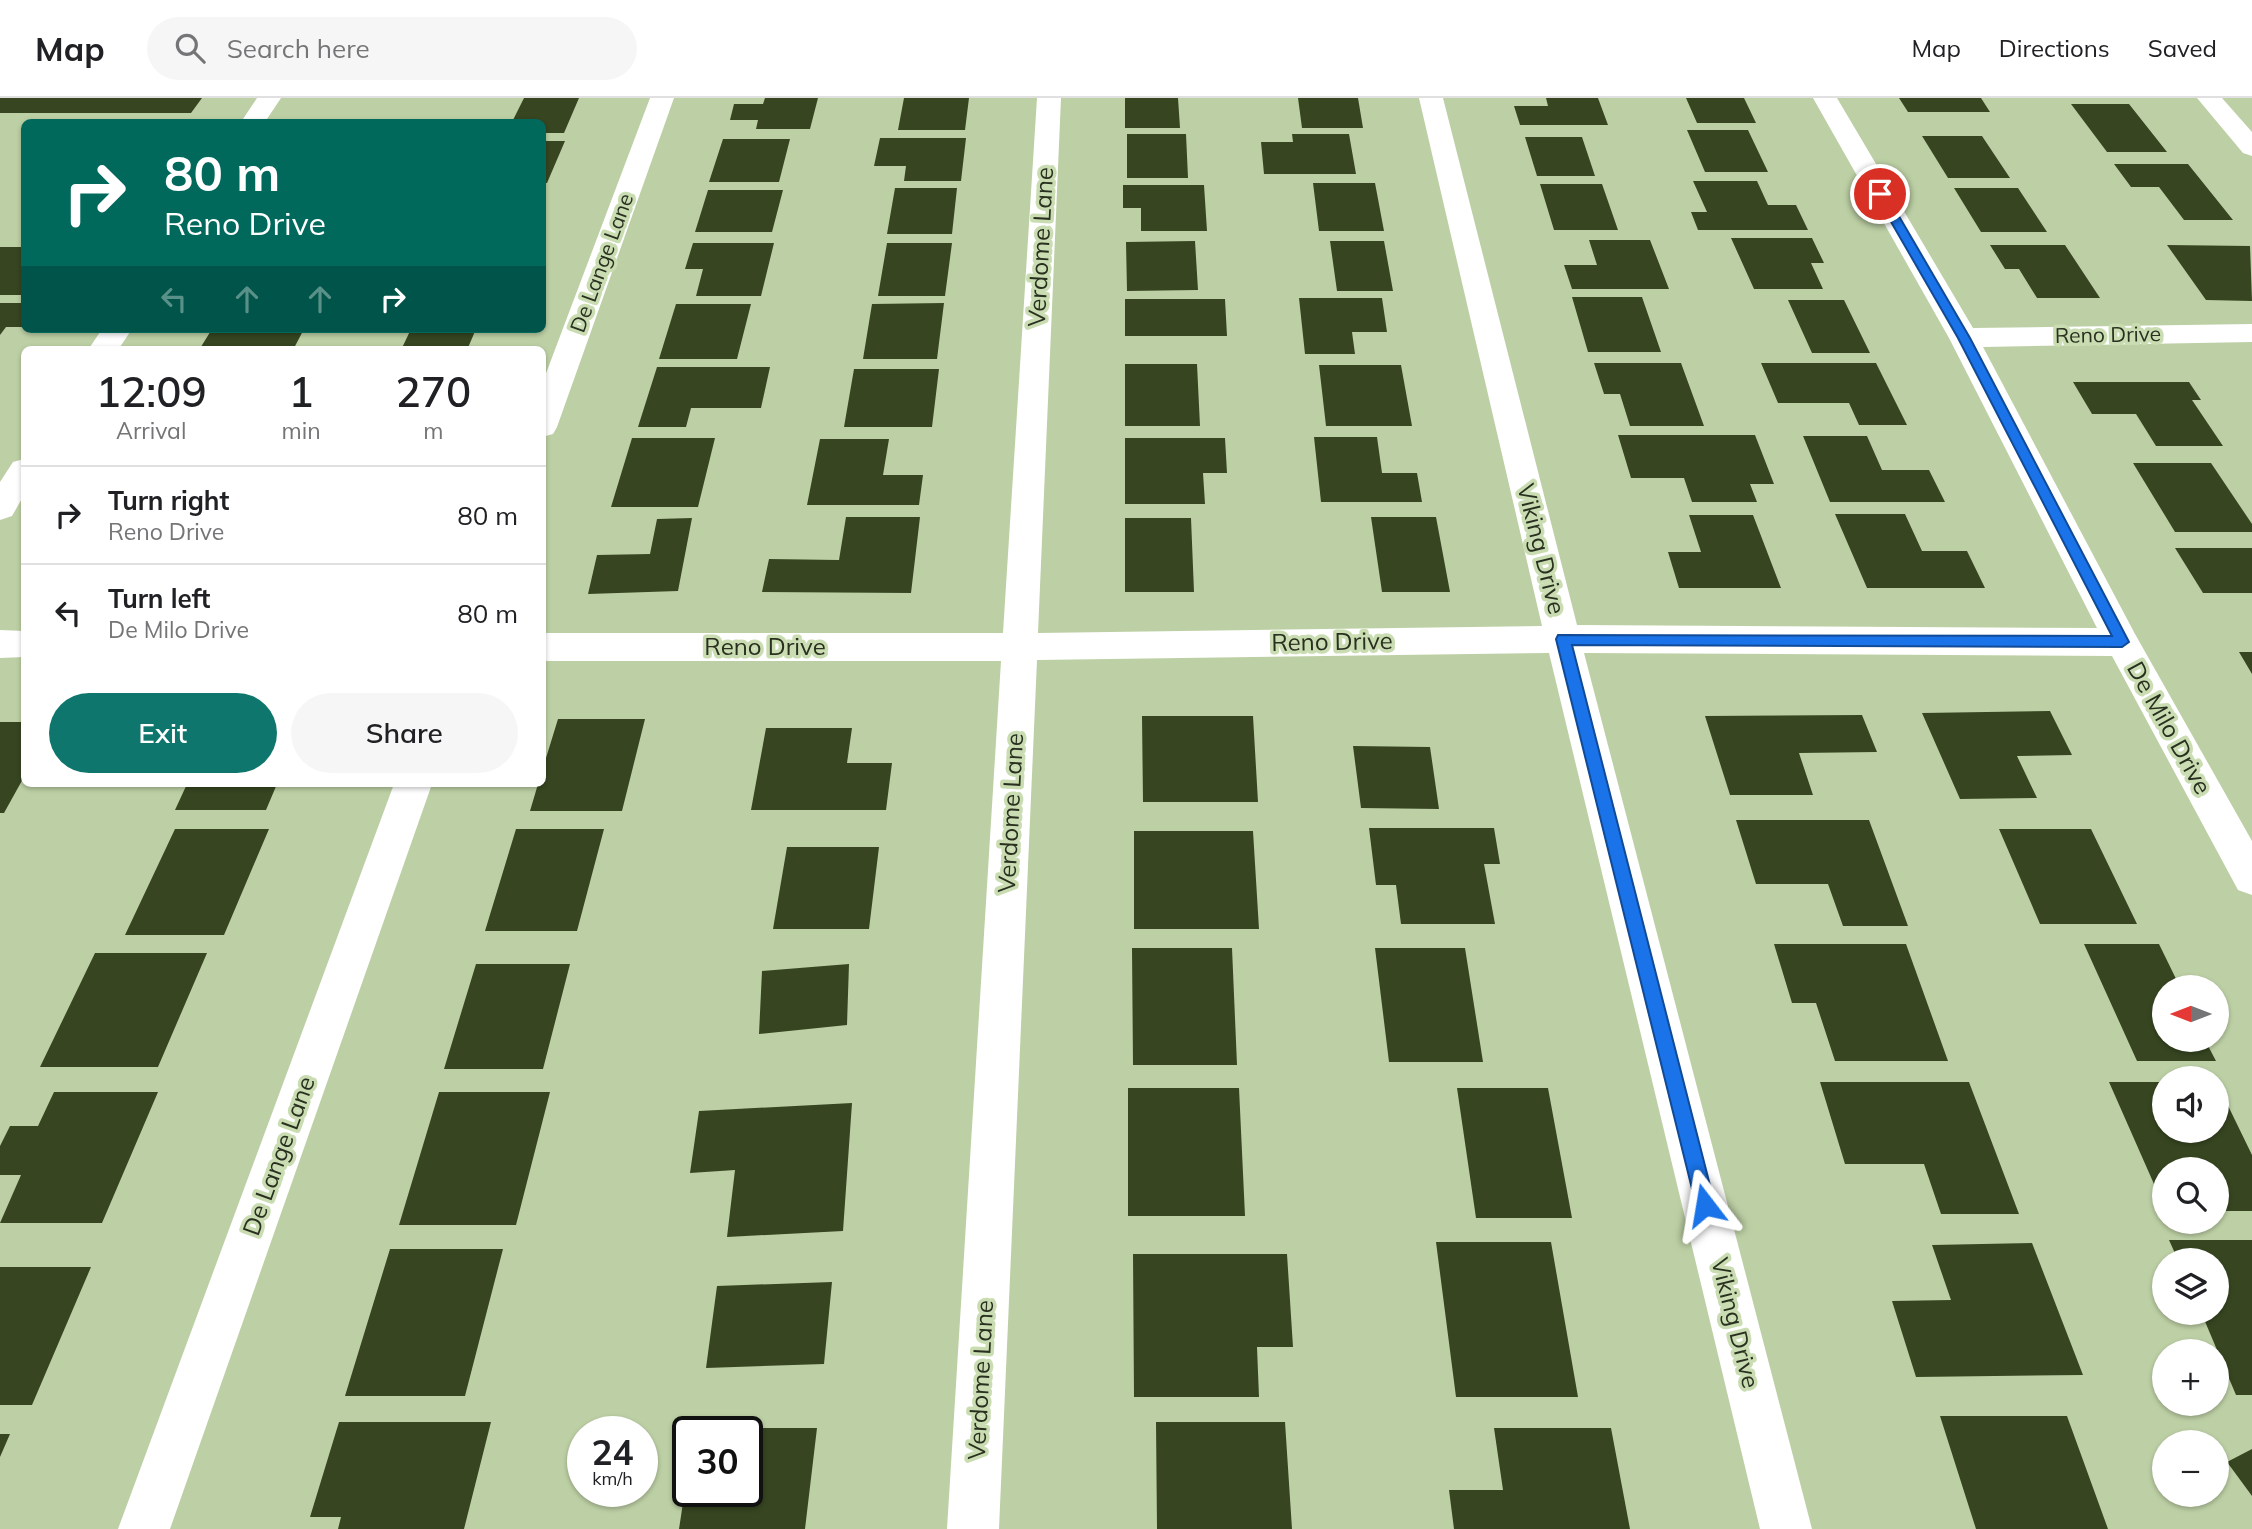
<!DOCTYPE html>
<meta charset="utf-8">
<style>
body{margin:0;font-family:Mulish,sans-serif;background:#f6f6f6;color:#202124;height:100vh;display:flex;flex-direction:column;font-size:26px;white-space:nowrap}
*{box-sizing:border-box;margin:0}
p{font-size:23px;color:#757577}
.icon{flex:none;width:38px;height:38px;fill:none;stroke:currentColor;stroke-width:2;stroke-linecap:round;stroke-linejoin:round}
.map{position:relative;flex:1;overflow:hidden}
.drawer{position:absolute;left:21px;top:248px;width:525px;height:441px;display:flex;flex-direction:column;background:#fff;border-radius:10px;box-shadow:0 2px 5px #0004}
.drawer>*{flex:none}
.top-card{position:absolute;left:21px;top:21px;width:525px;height:214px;border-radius:10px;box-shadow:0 2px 5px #0004;background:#00695c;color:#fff;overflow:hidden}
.needle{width:46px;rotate:270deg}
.controls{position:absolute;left:2152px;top:877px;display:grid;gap:14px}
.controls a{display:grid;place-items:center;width:77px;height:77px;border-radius:50%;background:#fff;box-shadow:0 2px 5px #0004;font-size:35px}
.speed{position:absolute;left:567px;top:1318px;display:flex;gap:14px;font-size:35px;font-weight:700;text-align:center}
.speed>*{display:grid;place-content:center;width:91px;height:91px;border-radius:50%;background:#fff;box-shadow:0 2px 5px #0004;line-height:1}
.speed small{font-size:18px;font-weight:400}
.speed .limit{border:4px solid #111;border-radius:10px;background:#fff;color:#111}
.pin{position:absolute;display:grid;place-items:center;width:60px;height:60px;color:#fff;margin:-30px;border:4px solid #fff;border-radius:50%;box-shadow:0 2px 7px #0007}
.me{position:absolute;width:77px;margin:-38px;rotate:346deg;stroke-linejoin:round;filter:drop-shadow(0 0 5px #0008)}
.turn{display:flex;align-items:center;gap:24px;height:147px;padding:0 28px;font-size:32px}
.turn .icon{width:91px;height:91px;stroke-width:2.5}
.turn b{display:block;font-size:49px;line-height:60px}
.lanes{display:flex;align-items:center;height:66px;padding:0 28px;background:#0003;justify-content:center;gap:35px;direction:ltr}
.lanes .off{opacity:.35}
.eta{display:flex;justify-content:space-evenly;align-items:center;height:119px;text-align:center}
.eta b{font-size:42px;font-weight:600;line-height:49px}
.action{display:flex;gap:14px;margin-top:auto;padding:14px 28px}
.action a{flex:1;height:80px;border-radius:42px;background:#0f766e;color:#fff;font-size:28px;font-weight:600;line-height:80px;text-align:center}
.action a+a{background:#f6f6f6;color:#202124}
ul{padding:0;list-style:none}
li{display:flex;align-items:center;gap:21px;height:98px;padding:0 28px;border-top:2px solid #e0e0e0}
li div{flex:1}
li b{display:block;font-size:26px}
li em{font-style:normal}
header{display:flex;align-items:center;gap:42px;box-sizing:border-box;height:98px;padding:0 35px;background:#fff;border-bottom:2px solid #e0e0e0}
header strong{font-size:33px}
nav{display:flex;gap:38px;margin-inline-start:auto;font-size:24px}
.search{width:490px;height:63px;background:#f6f6f6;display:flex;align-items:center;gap:18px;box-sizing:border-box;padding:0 24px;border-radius:38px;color:#757577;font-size:26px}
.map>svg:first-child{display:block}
.building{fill:#374621}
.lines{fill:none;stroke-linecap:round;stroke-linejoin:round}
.street{fill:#fff;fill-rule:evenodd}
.secondary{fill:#fff;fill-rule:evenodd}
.route{fill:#1a73e8;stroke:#114b97;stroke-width:2}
.labels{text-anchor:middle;stroke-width:7;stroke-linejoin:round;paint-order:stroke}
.far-street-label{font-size:21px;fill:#29301f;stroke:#caddb2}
.street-label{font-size:24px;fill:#29301f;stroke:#caddb2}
</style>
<header>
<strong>Map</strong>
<div class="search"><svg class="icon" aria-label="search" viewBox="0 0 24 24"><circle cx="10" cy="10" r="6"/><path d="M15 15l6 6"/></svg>Search here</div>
<nav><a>Map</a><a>Directions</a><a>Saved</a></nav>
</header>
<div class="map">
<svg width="2252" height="1431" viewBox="0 0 2252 1431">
<rect width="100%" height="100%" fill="#bdd0a5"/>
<path class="building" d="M0,0H202L191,15H0Z
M524,0H579L564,35H542V24H512Z
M765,0H818L810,31H756L758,22H730L734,6H763Z
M904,0H969L965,32H898Z
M1125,0H1178L1180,30H1125Z
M1298,0H1358L1363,30H1302Z
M1546,0H1598L1608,27H1520L1514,8H1548Z
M1686,0H1744L1756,25H1697Z
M1899,0H1981L1990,14H1908Z
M2071,6H2129L2167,54H2107Z
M1687,32H1748L1768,74H1705Z
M1127,36H1186L1188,80H1127Z
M1292,36H1349L1356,76H1264L1261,44H1293Z
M1922,38H1982L2010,80H1948Z
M1525,39H1582L1595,78H1537Z
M880,40H966L961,83H904L906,68H874Z
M723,41H790L779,84H709Z
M542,43H565L547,85H542Z
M2114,66H2188L2233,122H2184L2159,89H2131Z
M1693,83H1757L1768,107H1796L1808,132H1698L1691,114H1707Z
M1313,85H1375L1384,133H1319Z
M1540,86H1602L1618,132H1554Z
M1123,87H1204L1207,133H1141V110H1123Z
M895,90H957L952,136H887Z
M1954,90H2018L2047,134H1981Z
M708,92H783L772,134H695Z
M1731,140H1812L1824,165H1811L1823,191H1754Z
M1589,142H1650L1669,191H1572L1564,167H1597Z
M1195,143L1198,192L1127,193L1126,144Z
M1330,143H1384L1393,193H1337Z
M693,145H774L761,198H696L703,171H685Z
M887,145H952L945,198H878Z
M1990,147H2065L2100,200H2037L2019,171H2005Z
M2167,147L2250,148L2252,203L2206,202Z
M0,149H24V197H0Z
M1572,199H1642L1661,254H1588Z
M1299,200H1382L1387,234H1352L1355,256H1305Z
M1125,201H1225L1227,238H1125Z
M1788,202H1844L1870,255H1812Z
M0,205H24V229H6L0,237Z
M944,205L937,261H863L872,206Z
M676,206H751L737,261H659Z
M212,231H304L293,252H199Z
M411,231H476L467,252H401Z
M1594,265H1681L1704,328H1630L1620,296H1604Z
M1761,265H1876L1907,327H1859L1849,305H1778Z
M1125,266H1197L1200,328H1125Z
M1319,267H1401L1412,328H1326Z
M657,269H770L761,310H691L686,329H638Z
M854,271H939L932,329H844Z
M2073,284H2189L2201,302H2192L2223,348H2156L2136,316H2092Z
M1618,337H1755L1774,386H1750L1757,404H1692L1684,380H1631Z
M1803,338H1867L1882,372H1929L1945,404H1830Z
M1314,339H1377L1382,375H1417L1422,404H1321Z
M632,340H715L698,409H611Z
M1125,340H1225L1227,375H1203L1205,406H1125Z
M820,341H889L883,377H923L919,407H807Z
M2133,365H2211L2252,426V434H2175Z
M1835,416H1905L1922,453H1967L1985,490H1867Z
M1689,417H1753L1781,490H1679L1668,454H1701Z
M846,419H920L911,495L762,494L769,461L839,462Z
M1371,419H1436L1450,494H1382Z
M692,420L678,493L588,496L597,457L650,456L657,421Z
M1125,420H1191L1194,494H1125Z
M2175,450H2252V495H2203Z
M2239,554H2252V576Z
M2050,613L2072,657L2017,658L2037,700L1960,701L1922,615Z
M1862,617L1877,654L1799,655L1813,697H1730L1705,618Z
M1142,618H1253L1258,704H1143Z
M558,621H645L622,713H530L538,686H542V673Z
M0,624H24V679L4,715H0Z
M766,630H852L847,665H892L886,712H751Z
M1353,648L1430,649L1439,711L1361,710Z
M187,686H277L266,712H175Z
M1736,722H1869L1908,828H1843L1828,786H1756Z
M1369,730H1494L1500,766H1484L1495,826H1401L1396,787H1376Z
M175,731H269L224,837H125Z
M516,731H604L577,833H485Z
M1999,731H2091L2137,826H2040Z
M1134,733H1253L1259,831H1134Z
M787,749H879L869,831H773Z
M1774,846H1906L1948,963H1835L1816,905H1792Z
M2084,846H2159L2180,889H2165V942H2205L2216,963H2137Z
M1132,850H1232L1237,967H1133Z
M1375,850H1465L1483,964H1389Z
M95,855H207L158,969H40Z
M476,866H570L543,971H444Z
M849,866L847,927L759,936L762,873Z
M1820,984H1969L2019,1116H1941L1924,1066H1845Z
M2109,984H2165V1032H2217V985L2252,1057V1113H2217V1071H2165V1111Z
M1128,990H1239L1245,1118H1128Z
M1457,990H1548L1572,1120H1476Z
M54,994H158L102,1125H0L21,1077H0V1048L10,1028H38Z
M439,994H550L516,1127H399Z
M852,1005L843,1133L727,1139L735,1072L690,1075L699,1013Z
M2169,1142H2252V1297H2236L2201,1214H2217V1162H2178Z
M1436,1144H1551L1578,1299H1456Z
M2032,1145L2083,1277L1916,1279L1892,1203L1951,1202L1932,1147Z
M390,1151H503L465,1298H345Z
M1133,1156H1287L1293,1249H1257L1259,1299H1134Z
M0,1169H91L32,1307H0Z
M832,1184L824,1266L706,1270L717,1188Z
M1940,1318H2067L2108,1431H1976Z
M339,1324H491L464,1431H338L341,1419H310Z
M1156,1324H1285L1292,1431H1157Z
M695,1330H817L805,1431H679L686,1385L688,1393H747V1334H695Z
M1494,1330H1611L1630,1431H1454L1449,1392H1503Z
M0,1336H10L0,1359Z
M2252,1351V1398L2227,1364Z"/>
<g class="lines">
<path class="street" d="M257,0H281L265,24H241Z
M650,0H674L557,329L553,336L542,339V286Z
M1037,0H1061L1038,535L1542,528L1419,0H1443L1577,527L2097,530L1949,240L1813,0H1837L1973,230L2252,226V244L1983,249L2135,536L2252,743V797L2238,792L2112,558L1584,555L1812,1431H1760L1549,555L1037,562L999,1431H947L1001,563H542V535H1003Z
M102,231H132L118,252H88Z
M24,361V397L12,418L0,422V384L13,364Z
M0,532L24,533V559L0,560Z
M394,686H432L170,1431H118Z"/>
<path class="secondary" d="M2197,0H2222L2252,34V58L2243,55Z"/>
</g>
<path class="route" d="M1880,93L1886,96L1970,240L2129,544L2122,549L1572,547L1715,1107L1712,1114L1705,1117L1698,1114L1696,1107L1556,541L1558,537L2112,538L1958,240L1875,96Z"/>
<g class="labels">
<g class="far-street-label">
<text transform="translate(602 165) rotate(-70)" y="7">De Lange Lane</text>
<text transform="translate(2108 237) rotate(-1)" y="7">Reno Drive</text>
</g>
<g class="street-label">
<text transform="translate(1041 149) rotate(-87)" y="8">Verdome Lane</text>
<text transform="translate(1541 451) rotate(76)" y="8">Viking Drive</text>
<text transform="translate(1332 544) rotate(-1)" y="8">Reno Drive</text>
<text x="765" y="557">Reno Drive</text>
<text transform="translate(2169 630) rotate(61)" y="8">De Milo Drive</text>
<text transform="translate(1011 715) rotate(-87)" y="8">Verdome Lane</text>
<text transform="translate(279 1058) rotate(-70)" y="8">De Lange Lane</text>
<text transform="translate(1735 1225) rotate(76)" y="8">Viking Drive</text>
<text transform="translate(981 1282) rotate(-87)" y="8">Verdome Lane</text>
</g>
</g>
</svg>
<div class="controls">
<a><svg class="needle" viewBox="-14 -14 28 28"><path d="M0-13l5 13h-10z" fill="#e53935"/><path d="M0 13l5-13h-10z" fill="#757577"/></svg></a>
<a><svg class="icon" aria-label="sound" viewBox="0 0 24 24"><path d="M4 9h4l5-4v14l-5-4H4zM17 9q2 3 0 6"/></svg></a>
<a><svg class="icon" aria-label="search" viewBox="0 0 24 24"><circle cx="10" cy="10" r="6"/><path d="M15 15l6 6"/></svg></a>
<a><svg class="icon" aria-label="layers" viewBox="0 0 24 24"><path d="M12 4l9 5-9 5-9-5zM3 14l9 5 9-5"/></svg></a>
<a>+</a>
<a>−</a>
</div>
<div class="speed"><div>24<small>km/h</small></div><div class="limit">30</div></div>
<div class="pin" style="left:1880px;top:96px;background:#d93025"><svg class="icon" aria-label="arrive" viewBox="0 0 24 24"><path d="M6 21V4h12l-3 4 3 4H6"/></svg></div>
<svg class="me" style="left:1705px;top:1107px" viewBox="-20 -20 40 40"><path d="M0-17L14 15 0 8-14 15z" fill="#1a73e8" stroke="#fff" stroke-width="4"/></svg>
<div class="top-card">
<div class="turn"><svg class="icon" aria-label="right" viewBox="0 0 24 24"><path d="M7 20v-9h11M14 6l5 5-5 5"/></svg><div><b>80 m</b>Reno Drive</div></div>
<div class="lanes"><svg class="icon off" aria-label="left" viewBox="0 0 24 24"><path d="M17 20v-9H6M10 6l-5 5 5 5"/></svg><svg class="icon off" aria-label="ahead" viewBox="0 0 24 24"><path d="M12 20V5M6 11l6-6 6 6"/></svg><svg class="icon off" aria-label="ahead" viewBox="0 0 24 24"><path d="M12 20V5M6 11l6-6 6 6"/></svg><svg class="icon" aria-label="right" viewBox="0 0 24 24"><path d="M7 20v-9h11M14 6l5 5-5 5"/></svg></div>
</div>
<section class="drawer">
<div class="eta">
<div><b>12:09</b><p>Arrival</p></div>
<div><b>1</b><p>min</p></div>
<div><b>270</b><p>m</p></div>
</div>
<ul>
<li><svg class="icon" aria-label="right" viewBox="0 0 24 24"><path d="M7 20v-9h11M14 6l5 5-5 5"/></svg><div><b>Turn right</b><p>Reno Drive</p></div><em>80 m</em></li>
<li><svg class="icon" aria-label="left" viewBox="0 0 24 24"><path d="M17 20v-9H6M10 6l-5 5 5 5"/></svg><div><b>Turn left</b><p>De Milo Drive</p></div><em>80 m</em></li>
</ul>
<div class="action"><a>Exit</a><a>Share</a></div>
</section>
</div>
